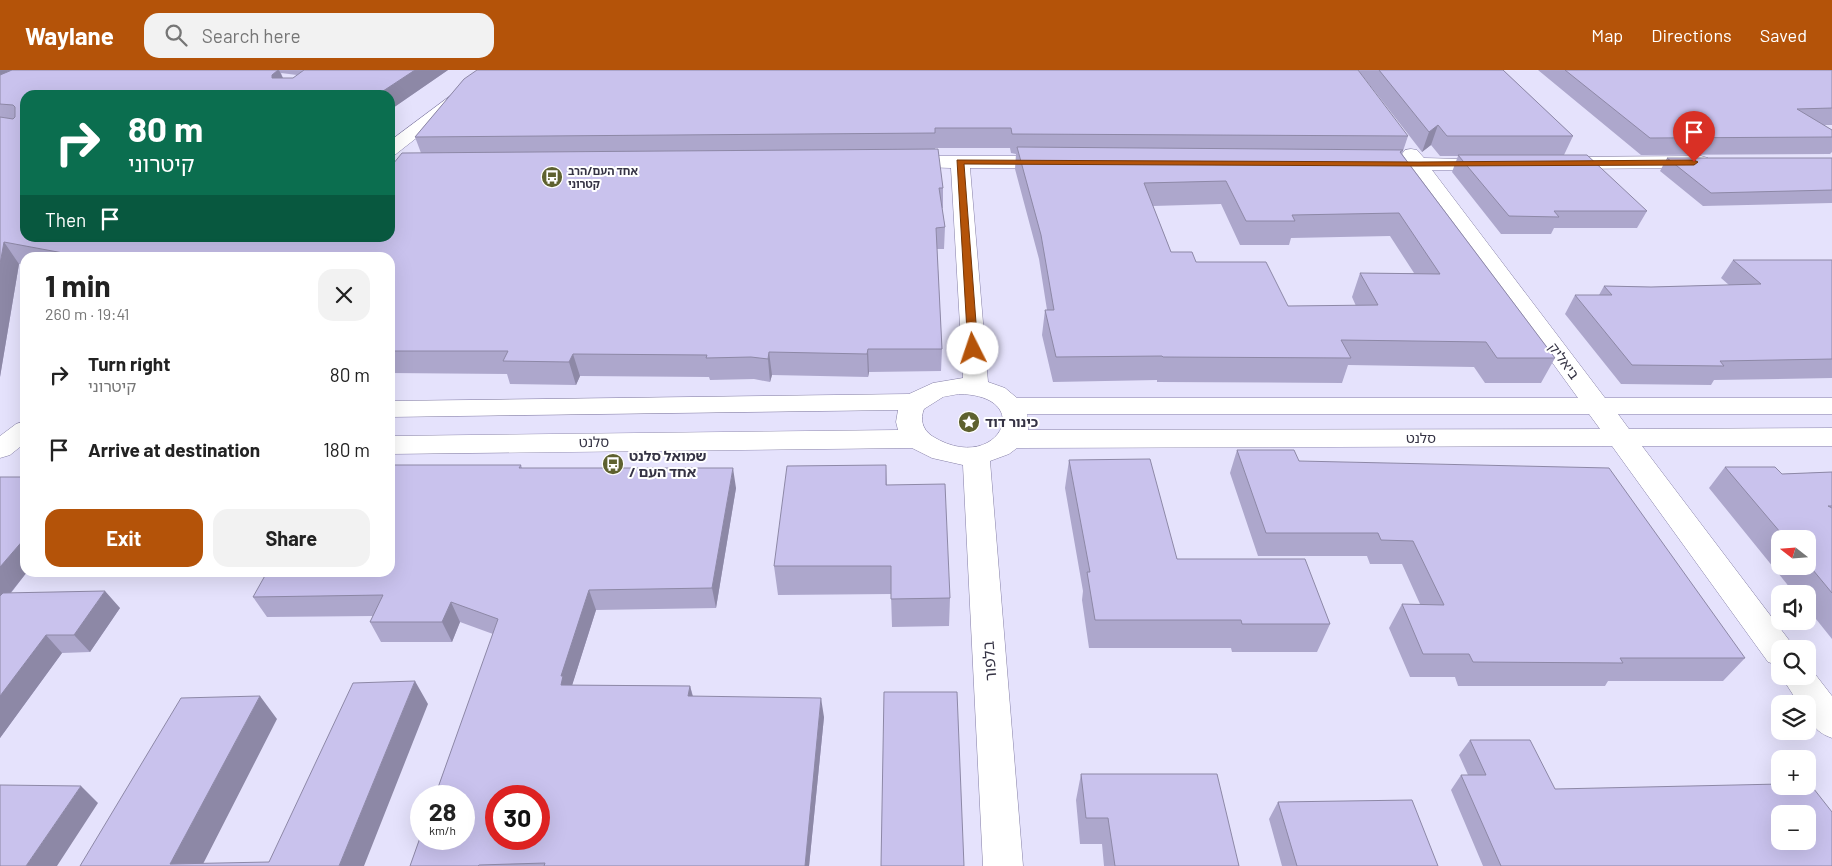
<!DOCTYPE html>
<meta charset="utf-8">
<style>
body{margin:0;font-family:Barlow,"Noto Sans Hebrew",sans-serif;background:#f2f2f2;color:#222;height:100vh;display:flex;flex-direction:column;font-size:19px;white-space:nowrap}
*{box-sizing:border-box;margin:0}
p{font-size:16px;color:#767676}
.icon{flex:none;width:28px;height:28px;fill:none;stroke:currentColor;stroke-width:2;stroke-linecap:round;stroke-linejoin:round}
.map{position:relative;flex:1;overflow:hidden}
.drawer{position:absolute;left:20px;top:182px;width:375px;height:325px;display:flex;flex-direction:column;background:#fff;border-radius:15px;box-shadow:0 5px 20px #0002}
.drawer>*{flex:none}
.guide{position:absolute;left:20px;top:20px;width:375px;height:152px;border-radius:15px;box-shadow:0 5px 20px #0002;background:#0b6e4f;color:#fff;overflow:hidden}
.needle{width:32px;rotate:287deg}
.fabs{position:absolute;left:1771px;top:460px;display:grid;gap:10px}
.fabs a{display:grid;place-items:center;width:45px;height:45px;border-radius:10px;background:#fff;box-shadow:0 5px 20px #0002;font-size:25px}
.speed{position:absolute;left:410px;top:715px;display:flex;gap:10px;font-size:25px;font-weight:700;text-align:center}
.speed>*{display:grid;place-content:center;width:65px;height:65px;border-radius:50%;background:#fff;box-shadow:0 5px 20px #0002;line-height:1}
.speed small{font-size:12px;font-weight:400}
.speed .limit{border:8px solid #d22;background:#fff;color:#111}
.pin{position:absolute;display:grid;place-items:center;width:42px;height:42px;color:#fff;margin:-51px -21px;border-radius:50% 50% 50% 0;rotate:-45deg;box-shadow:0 0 5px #0007}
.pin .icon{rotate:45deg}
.me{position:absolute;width:55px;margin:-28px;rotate:356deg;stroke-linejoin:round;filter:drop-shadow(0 0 4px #0008)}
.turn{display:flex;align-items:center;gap:18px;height:105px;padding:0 25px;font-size:22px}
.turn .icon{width:65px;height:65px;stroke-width:2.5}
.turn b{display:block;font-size:35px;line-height:42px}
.then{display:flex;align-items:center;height:48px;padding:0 25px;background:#0003;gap:10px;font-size:19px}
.round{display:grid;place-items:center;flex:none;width:52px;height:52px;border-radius:15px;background:#f2f2f2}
.overview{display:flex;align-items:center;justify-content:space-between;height:85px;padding:0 25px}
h1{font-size:30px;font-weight:700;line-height:38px}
.action{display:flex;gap:10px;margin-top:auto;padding:10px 25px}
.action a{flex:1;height:58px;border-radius:15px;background:#b45309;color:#fff;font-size:20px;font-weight:700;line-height:58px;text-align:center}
.action a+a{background:#f2f2f2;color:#222}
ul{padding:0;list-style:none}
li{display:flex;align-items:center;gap:15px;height:75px;padding:0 25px}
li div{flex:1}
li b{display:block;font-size:19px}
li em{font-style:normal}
header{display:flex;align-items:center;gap:30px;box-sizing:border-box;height:70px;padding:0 25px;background:#b45309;color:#fff}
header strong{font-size:24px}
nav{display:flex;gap:28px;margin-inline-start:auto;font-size:18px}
.search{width:350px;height:45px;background:#f2f2f2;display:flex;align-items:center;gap:12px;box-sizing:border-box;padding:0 18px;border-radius:15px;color:#767676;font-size:19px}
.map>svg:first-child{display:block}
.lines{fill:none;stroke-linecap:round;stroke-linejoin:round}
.minor-casing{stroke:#857fa6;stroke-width:1}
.minor{fill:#fff;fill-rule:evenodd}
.wall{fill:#ada7cc;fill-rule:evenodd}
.shaded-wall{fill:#8d88a6}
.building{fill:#c9c2ed;stroke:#8d88a6;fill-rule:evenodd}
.route{fill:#b45309;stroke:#753606}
.labels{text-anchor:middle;stroke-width:4;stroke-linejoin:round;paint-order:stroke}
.far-poi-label{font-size:11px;font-weight:bold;fill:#353344;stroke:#fff;text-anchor:start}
.street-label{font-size:14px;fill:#353344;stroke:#fff}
.poi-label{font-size:14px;font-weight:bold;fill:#353344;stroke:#fff;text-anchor:start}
.near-street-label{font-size:16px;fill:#353344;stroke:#fff}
</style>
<header>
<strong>Waylane</strong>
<div class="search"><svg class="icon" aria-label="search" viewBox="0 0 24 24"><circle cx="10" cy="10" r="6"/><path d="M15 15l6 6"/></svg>Search here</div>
<nav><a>Map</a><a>Directions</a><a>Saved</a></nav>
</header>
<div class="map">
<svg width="1832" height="796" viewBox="0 0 1832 796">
<rect width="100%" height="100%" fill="#e5e2fc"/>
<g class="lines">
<g class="minor-casing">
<path id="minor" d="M485,0H503L396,84L390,85V71Z
M1411,79L1417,80L1424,88L1500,90L1502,94L1500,98L1493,100H1432L1605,328H1832V344H1618L1629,359L1832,358V376H1642L1792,574L1794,579H1780V596L1768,592L1612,376L1017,378L1009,384L990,391L1023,796H983L963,395L932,388L912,378L390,384V366L898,360L896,352L898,340L390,347V331L909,324L933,313L963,308L951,98L894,96L892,92L894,88L901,86H1053L1060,88L1062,92L1060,96L1053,98H970L988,312L1005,318L1017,328H1578L1413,100H1371L1364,98L1362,94L1364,90L1405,88L1402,84L1405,80ZM959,324C1039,325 997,407 932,366C922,359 920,349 924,339L943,327ZM1027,344H1589L1600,359L1028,360L1029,355Z
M1701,86L1708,88L1710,92L1708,96L1701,98L1559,99L1552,97L1550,93L1552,89L1559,87Z
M25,351V373L10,385L0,388V366L16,354Z
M1808,595L1832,626V668C1815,662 1808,652 1808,634H1799L1781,606H1808Z"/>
</g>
<use href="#minor" class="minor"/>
</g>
<path class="wall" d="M0,0H448L390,40V25H25L250,168V169L390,168L393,94L421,83L415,67L464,9L1408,66L1402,84L1555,288L1541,313H1485L1474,297L1348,295L1342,313L1157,312V310L1053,312L1042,265L1045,240H1047L1039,189L1015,99L1016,84L1011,83L1010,78H935L943,118V138H942L945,157L944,179H937L942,279L941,301L869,302L868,307L772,305L770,312L754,309L710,310L709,307L580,306L576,315L510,314L507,304L390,303V188H25V195L19,194L0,307ZM281,3L297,5L293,8H283ZM1221,134L1240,175H1289L1291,168L1390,166L1414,203H1360L1352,227L1356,236H1288L1171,182L1153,136Z
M1358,0H1503L1573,66L1564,85L1647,141L1637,158H1554L1551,164H1501L1452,102L1458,86H1440L1431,75L1422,82Z
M1538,0H1832V55H1824L1832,60V82L1830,84L1641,85Z
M1667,88H1832V133L1703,136L1660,101Z
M1733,190H1832V308L1714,310L1711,315L1621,314L1565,244L1575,225H1599L1604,216L1651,217L1729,215L1721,208Z
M1237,380L1299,391L1745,588L1723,611H1608L1605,616H1458L1455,607H1410L1389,558L1402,534H1420L1402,494H1370L1367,486H1258L1230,403Z
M1069,390L1177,489L1330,554L1317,582H1232L1231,578H1089L1082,530L1083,521L1065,418Z
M521,395L522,398L736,418L716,538L596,540L572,615L690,616L693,626L824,647L809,796H410L493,564L460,552L452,572H381L370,552L373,546L267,547L253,527Z
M886,395L887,415L950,528L949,556L892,557L891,524L778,525L774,496Z
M1725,397L1782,404L1832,402V569L1808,539V524H1795L1709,418ZM1780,469H1808V496H1780Z
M0,408L25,502H27L11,523L120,538L90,582L62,583L0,668Z
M1470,670L1555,719L1832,796H1483L1451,720L1461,705H1468L1459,685Z
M1081,704L1239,796H1104L1102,774H1080L1076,730Z
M1278,732L1438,796H1282L1269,749Z"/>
<path class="shaded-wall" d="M0,0H31L0,15Z
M278,0H279L287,17L272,8V5Z
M415,0H448L390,40V25H377Z
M1438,55L1431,75L1422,82L1429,62Z
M228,168H250L253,175L239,187Z
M4,172L19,194L0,307V194Z
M868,279L869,302L868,307L867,284Z
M769,282L772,305L770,312L768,289Z
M573,284L580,306L576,315L569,292Z
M733,398L736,418L716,538L712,518Z
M25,468V502H27L0,536V497Z
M589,520L596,540L570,622L561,615V606Z
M105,521L120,538L90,582L74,565Z
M451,532L460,552L452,572L442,552Z
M46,565L62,583L0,668V626Z
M415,611L428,634L364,796H339Z
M690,616L695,636L688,626Z
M260,626L277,649L202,796L170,794Z
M821,628L824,647L809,796H805Z
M81,716L98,733L57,796H26Z"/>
<path class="building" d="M12,0H278L272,5V8H293L304,0H415L377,25H25V168H228L229,169H253L255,168H390V94H393L402,83L938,79L943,118H939L945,157L936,158L942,279H868L867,284L769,282L768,289L751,287L706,288L707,285L573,284L569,292L503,291L508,281H390V188H90L4,172L0,194V47L13,49L15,47V37L13,35L0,34V5Z
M477,0H1358L1408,66L1012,64L1011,58H935V63L415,67L464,9Z
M1379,0H1503L1573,66H1447L1438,55L1429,62Z
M1565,0H1832V38L1797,39L1832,60V67L1650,68Z
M1017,77L1403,80L1400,82L1555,288H1497L1486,272L1341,270L1351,288L1163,287L1162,286L1056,287L1045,240H1054L1041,165ZM1226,111L1246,151H1295L1292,145L1399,143L1440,204L1360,203L1378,235L1288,236L1266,192H1196L1192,182H1171L1144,113Z
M1458,85H1587L1647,141H1554L1559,147L1509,146Z
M1667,88H1832V120L1711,123Z
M1733,190H1832V289L1720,291L1724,296L1632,295L1575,225H1612L1604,216L1651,217L1761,214Z
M1237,380H1294L1299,391L1609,398L1745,588H1620L1623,593L1473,592L1469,584H1423L1402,534L1444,535L1413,471L1381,470L1378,463H1266Z
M1150,389L1177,489H1305L1330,554H1242L1241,550H1095L1087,502H1090L1069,390Z
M390,395H521L519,398H733L712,518L589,520L561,606H563L561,615L690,616L688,626L821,628L805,796H544L545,793L479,795L478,796H410L421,765V769H464V726H435L498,549L451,532L442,552H370L383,525L253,527L267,502H390ZM496,726H539V769H496Z
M886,395V415L945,414L950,528L891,529V496H774L787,396Z
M1725,397H1775L1782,404L1832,402V436H1828L1832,438V523L1808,494V469H1786Z
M0,407H25V468L0,497Z
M105,521L74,565H46L0,626V526L3,523Z
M415,611L339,796H80L181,628L260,626L170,794L269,792L353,613Z
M884,622H957L964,796H881Z
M1470,670H1530L1555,719L1780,714V716H1808V714H1810L1832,742V796H1501L1461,705H1486ZM1780,744H1808V771H1780Z
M1081,704H1217L1239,796H1115L1108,748H1086Z
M0,715L81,716L26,796H0Z
M1412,730L1438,796H1297L1278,732Z"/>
<path class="route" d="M957,90L1418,92L1694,90L1698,92L1694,95L1418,96L964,94L978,279L973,282L968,279Z"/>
<defs>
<g id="bus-disc" transform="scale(1.125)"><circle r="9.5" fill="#5e612f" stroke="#fff"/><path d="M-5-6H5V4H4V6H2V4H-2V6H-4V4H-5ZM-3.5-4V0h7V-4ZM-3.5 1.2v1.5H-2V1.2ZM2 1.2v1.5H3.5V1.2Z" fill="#fff"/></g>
<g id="sight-disc" transform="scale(1.125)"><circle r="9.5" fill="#5e612f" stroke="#fff"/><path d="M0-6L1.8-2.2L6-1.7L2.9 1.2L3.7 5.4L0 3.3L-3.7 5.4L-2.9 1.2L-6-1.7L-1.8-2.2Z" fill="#fff"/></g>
</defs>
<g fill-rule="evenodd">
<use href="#bus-disc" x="552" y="107"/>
<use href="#sight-disc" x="969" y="352"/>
<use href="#bus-disc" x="613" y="394"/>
</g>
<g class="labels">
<g class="far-poi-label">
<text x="568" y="105">אחד העם/הרב<tspan x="568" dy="13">קטרוני</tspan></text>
</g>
<g class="street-label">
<text transform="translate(1564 291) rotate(54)" y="5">ביאליק</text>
<text x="1421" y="373">סלנט</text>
<text transform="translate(594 372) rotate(-1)" y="5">סלנט</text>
</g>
<g class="poi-label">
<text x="985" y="357">כינור דוד</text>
<text x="629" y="391">שמואל סלנט<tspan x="629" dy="16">/ אחד העם</tspan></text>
</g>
<g class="near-street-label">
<text transform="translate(989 591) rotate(-94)" y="6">בלפור</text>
</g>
</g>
</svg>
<div class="fabs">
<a><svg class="needle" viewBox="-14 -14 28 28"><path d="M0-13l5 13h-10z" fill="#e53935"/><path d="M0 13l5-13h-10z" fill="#767676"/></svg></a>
<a><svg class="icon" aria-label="sound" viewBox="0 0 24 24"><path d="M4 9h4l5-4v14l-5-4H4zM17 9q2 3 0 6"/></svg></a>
<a><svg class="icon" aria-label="search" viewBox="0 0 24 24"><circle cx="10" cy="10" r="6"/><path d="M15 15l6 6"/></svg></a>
<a><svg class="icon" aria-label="layers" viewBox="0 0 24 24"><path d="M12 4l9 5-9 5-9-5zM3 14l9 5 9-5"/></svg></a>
<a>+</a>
<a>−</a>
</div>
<div class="speed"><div>28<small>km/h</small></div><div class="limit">30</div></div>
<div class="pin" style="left:1694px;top:92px;background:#d93025"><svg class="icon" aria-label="arrive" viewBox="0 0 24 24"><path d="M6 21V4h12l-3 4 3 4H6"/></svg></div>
<svg class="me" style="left:973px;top:279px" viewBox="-20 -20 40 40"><circle r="19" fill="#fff"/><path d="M0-13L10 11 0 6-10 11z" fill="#b45309"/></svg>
<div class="guide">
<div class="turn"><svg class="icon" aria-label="right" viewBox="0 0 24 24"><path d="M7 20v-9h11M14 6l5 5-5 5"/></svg><div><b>80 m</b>קיטרוני</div></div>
<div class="then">Then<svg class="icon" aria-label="arrive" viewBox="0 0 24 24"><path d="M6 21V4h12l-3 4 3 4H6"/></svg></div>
</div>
<section class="drawer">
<div class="overview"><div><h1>1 min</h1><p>260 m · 19:41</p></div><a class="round"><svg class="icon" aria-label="close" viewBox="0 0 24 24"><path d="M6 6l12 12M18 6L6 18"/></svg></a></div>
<ul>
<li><svg class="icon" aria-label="right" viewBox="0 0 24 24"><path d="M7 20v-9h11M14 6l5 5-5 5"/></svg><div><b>Turn right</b><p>קיטרוני</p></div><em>80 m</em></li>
<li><svg class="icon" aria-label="arrive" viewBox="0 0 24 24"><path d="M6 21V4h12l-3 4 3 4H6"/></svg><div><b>Arrive at destination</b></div><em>180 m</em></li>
</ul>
<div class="action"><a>Exit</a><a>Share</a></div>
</section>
</div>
